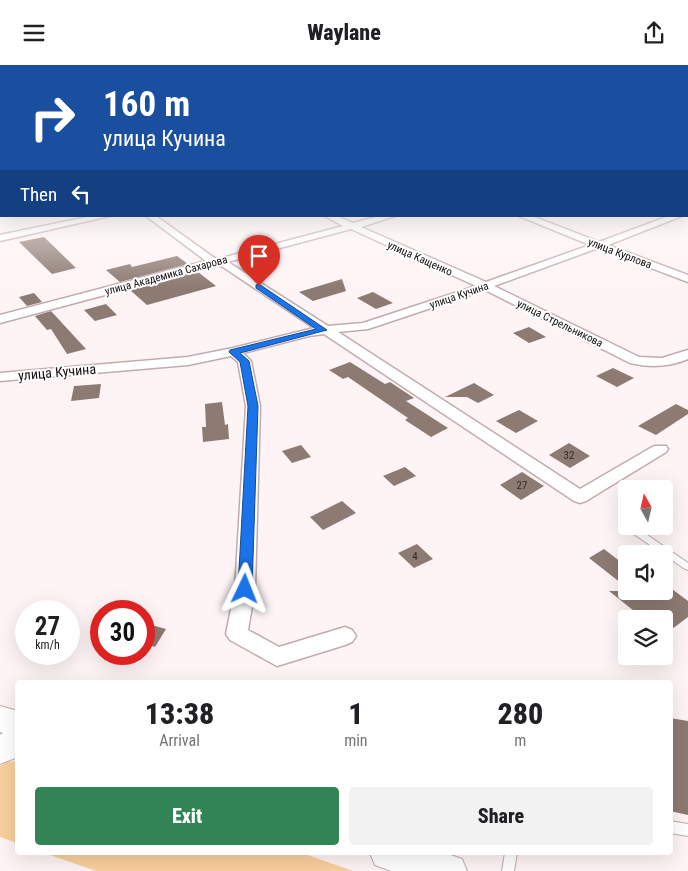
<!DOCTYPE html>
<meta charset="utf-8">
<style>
body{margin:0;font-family:"Roboto Condensed",sans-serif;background:#f2f2f2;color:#202124;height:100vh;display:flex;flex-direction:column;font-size:19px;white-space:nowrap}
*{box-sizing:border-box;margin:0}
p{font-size:16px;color:#757577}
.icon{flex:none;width:28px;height:28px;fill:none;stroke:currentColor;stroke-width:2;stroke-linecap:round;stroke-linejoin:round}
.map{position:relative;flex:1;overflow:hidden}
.panel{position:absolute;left:15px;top:615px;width:658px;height:175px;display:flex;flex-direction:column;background:#fff;border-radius:5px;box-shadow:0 5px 20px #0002}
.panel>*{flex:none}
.guide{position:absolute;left:0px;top:0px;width:689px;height:152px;box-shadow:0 5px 20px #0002;background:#1a4fa0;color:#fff;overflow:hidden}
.needle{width:32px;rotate:352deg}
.buttons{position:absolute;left:618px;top:415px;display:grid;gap:10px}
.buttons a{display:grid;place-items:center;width:55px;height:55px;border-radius:5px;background:#fff;box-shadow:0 5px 20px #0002;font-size:25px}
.speed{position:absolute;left:15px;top:535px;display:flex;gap:10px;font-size:25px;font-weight:700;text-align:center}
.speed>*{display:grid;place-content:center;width:65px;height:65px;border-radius:50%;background:#fff;box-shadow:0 5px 20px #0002;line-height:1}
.speed small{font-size:12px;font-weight:400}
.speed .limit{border:8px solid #d22;background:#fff;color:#111}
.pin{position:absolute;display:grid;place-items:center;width:42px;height:42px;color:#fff;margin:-51px -21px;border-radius:50% 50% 50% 0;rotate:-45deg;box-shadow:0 0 5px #0007}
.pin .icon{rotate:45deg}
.me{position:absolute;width:55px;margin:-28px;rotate:2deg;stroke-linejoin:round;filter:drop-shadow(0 0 4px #0008)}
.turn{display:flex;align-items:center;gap:18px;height:105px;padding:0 20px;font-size:22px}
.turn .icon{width:65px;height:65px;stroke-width:2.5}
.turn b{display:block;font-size:35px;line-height:42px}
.then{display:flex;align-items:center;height:48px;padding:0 20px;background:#0003;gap:10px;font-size:19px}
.eta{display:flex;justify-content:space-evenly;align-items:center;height:85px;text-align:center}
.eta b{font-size:30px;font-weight:800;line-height:35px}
.action{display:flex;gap:10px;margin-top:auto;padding:10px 20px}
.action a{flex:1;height:58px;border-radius:5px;background:#328355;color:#fff;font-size:20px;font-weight:800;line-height:58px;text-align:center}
.action a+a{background:#f2f2f2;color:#202124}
header{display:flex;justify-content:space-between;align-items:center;height:65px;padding:0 20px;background:#fff;font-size:22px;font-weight:800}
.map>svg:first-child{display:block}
.green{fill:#facf9d}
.building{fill:#8d7a72}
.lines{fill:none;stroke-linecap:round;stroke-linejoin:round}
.service-casing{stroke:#c3abad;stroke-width:2}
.minor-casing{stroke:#c3abad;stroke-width:3}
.tertiary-casing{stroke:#c3abad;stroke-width:2}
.service{fill:#fff;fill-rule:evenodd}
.minor{fill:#fff;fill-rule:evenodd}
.tertiary{fill:#fff;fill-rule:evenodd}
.route{fill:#1a73e8;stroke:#114b97}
.labels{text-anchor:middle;stroke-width:4;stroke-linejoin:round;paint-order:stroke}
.far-street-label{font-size:11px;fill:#150e0e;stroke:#fff}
.number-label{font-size:11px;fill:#332927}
.street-label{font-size:14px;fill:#150e0e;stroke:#fff}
</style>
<header><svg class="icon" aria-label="menu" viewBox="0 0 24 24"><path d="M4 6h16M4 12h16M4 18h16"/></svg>Waylane<svg class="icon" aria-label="share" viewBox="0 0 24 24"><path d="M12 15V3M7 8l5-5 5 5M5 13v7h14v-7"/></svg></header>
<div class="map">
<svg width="688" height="806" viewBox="0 0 688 806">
<rect width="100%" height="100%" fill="#fef4f5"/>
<path class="green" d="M17,696H18L17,778L0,772V701L7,697Z
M44,788H302L353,806H96Z"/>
<path class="building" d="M44,172L76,203L52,209L19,177Z
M177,191L188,199L120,217L106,205L130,199L132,202Z
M198,207L216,221L147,240L130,225Z
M342,214L346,226L313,236L299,227Z
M373,227L393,238L376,244L357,233Z
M34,228L42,237L27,241L19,232Z
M106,239L117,250L95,256L84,245Z
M51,246L86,284L67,289L51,264L47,265L35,251Z
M529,262L546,272L529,278L513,268Z
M350,297L385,319L390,317L414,333L406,336L448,363L431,372L405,355L408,353L348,312L343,314L329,305Z
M613,303L634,313L617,322L596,311Z
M474,318L494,330L478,338L467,332H445Z
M101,319L99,333L71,336L74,321Z
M222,337L225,360L228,359L229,374L203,377L202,362H206L205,339Z
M676,339L688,345V349L656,370L638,361Z
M519,345L538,356L516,368L496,356Z
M569,378L590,391L570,403L549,390Z
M301,380L311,392L292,398L282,386Z
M405,402L416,411L394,421L383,411Z
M522,407L544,421L521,435L500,420Z
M342,436L356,448L323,465L310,452Z
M417,479L433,494L414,503L398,488Z
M604,484L626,501V522L589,493Z
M664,518L688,536V552L664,570V554H644L609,526H664Z
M144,558L166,564L155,582L144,578Z
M670,653L688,656V750L670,746Z"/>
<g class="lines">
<g class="service-casing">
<path id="service" d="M625,459H626V461H634L688,498V505L685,504L625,463L624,461Z
M670,756L688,759V771L670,768Z
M505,788H517L514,806H502Z"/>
</g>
<g class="minor-casing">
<path id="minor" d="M0,117H1V121H0Z
M92,151H110L0,176V170Z
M146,151H156L213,192L218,194L343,161L325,151H337L353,158L380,151H395L361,162L486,217L590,180L519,151H532L599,177L669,151H682L608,180L688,210V217L598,183L494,221L639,292L662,293L688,285V294C669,302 651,303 630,298L485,225L368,264L338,267L580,424L654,381H666L668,384L666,387L586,436L580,438L574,436L324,269L309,271L243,288L251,296L260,341L255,524L248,565L279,582L345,562L352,565L356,571L352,577L345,580L277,601L230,575L226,569L235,524L246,341L238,297L231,291L188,300L0,316V308L188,292L233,283L314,263L223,202L217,200L0,258V250L206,196ZM351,164L476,221L363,258L328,261L228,197Z"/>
</g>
<g class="tertiary-casing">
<path id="tertiary" d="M0,641L18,646V692L0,699V670L3,668L0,667Z
M370,788H445L462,794L467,806H391L375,800Z"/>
</g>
<use href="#service" class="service"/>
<use href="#minor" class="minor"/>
<use href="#tertiary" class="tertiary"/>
</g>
<linearGradient id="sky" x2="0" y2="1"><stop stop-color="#95a1db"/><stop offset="0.5" stop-color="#fffafa"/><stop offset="1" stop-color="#fffafa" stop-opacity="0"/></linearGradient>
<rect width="688" height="222" fill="url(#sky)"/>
<path class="route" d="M259,219L327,265L240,288L249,296L258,341L252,524L250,527L245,529L240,527L238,524L248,341L240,297L229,287L230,285L316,264L256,223V220Z"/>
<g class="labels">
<g class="far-street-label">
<text transform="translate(620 188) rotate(21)" y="4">улица Курлова</text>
<text transform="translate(420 193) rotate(24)" y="4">улица Кащенко</text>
<text transform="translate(166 210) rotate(-15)" y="4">улица Академика Сахарова</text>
<text transform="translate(459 230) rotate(-19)" y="4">улица Кучина</text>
<text transform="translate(560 258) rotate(26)" y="4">улица Стрельникова</text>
</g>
<g class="number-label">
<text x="569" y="394">32</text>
<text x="522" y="424">27</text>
<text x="415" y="495">4</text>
</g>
<g class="street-label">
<text transform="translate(57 307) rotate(-5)" y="5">улица Кучина</text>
</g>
</g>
</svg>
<div class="buttons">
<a><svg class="needle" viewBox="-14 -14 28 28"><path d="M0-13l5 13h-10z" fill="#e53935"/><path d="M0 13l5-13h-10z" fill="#757577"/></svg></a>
<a><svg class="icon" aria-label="sound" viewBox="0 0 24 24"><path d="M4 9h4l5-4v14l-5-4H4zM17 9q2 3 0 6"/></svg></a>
<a><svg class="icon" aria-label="layers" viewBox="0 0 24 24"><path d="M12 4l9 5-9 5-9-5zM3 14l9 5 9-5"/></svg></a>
</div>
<div class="speed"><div>27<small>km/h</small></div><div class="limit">30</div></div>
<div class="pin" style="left:259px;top:221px;background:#d93025"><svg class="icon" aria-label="arrive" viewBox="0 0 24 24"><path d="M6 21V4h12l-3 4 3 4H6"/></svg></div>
<svg class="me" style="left:245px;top:524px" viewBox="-20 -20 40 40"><path d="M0-17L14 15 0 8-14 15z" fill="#1a73e8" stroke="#fff" stroke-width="4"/></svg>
<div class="guide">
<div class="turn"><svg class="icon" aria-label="right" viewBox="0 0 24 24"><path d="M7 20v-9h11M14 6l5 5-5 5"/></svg><div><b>160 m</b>улица Кучина</div></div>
<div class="then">Then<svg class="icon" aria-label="left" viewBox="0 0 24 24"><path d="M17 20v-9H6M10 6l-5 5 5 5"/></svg></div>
</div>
<section class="panel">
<div class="eta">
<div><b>13:38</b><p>Arrival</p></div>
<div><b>1</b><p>min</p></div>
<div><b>280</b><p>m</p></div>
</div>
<div class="action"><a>Exit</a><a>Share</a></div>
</section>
</div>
